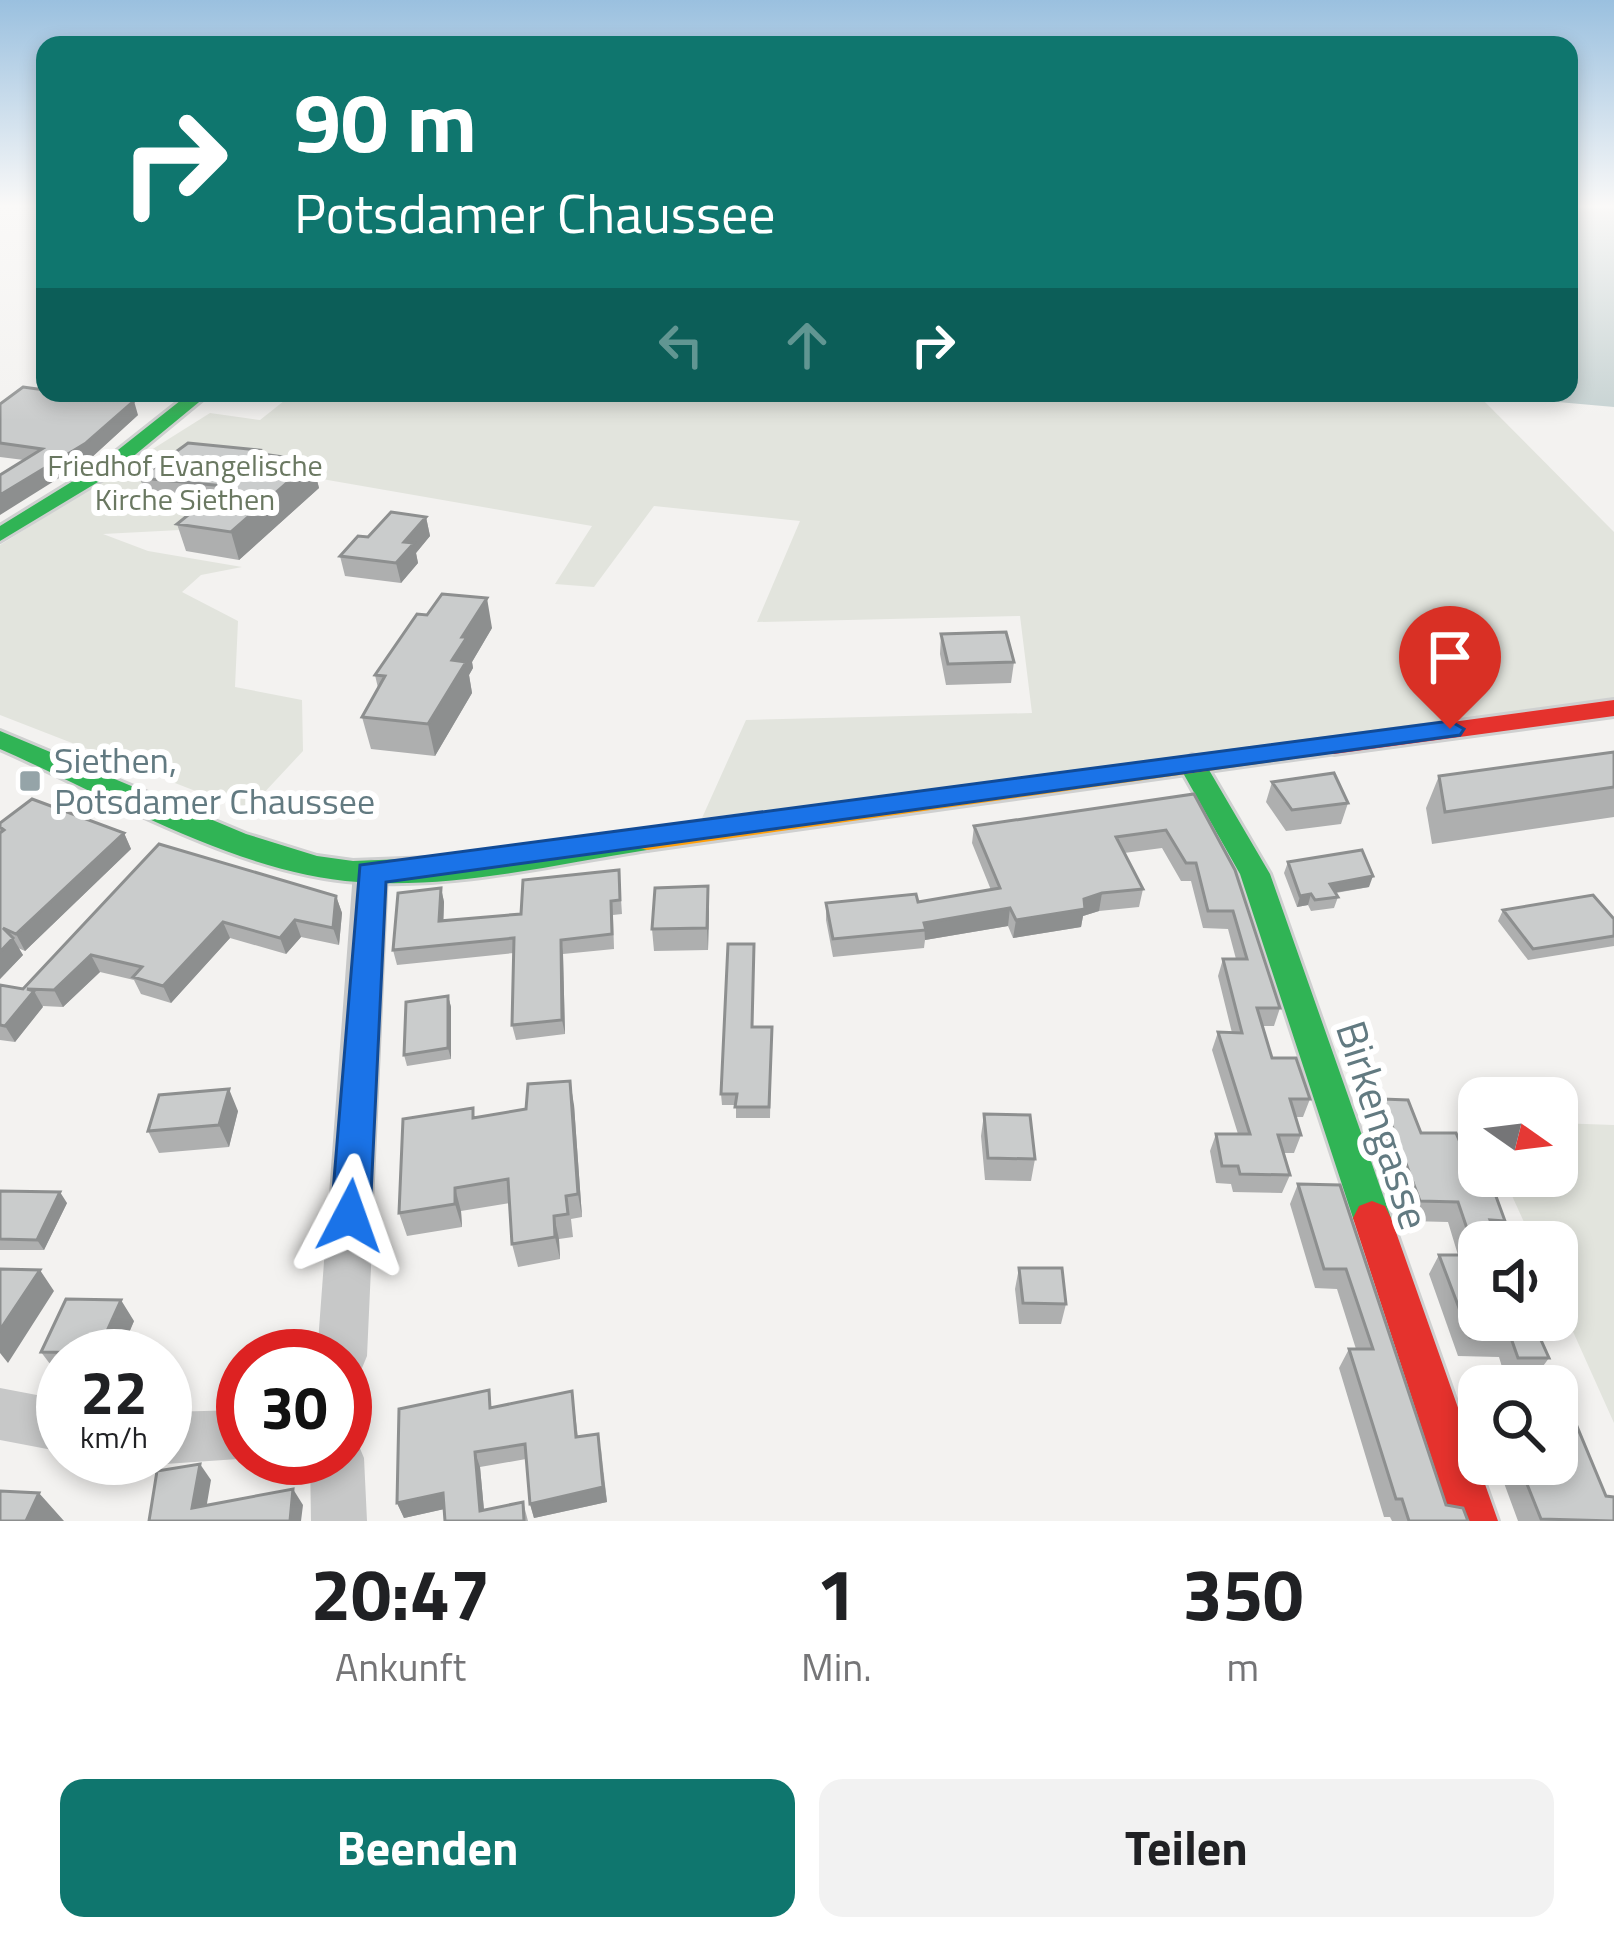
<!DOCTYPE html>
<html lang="de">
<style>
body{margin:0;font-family:"Titillium Web",sans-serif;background:#f2f2f2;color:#202124;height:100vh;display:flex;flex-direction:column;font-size:45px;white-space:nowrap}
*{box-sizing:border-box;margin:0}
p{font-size:39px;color:#757577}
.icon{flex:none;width:66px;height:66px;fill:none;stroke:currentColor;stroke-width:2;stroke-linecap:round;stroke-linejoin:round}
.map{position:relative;height:1521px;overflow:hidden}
.side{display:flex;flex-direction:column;background:#fff;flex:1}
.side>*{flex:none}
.banner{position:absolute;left:36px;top:36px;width:1542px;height:366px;border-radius:24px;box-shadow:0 6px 18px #0003;background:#0f766e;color:#fff;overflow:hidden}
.needle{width:78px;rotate:104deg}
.tools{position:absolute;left:1458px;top:1077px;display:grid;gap:24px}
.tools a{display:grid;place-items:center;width:120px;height:120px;border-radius:24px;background:#fff;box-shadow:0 6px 18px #0003;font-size:60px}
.speed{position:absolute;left:36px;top:1329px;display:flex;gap:24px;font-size:60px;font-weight:700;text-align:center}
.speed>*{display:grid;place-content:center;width:156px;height:156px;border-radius:50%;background:#fff;box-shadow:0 6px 18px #0003;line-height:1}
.speed small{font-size:30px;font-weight:400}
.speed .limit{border:18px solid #d22;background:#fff;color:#111}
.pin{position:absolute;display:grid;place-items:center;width:102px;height:102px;color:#fff;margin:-123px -51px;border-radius:50% 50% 50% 0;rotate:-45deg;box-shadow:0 0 12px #0007}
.pin .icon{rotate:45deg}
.me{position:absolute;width:132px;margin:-66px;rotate:4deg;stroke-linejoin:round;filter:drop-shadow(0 0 9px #0008)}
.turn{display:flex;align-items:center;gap:42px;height:252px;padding:0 60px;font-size:54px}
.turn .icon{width:156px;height:156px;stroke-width:2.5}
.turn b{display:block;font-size:84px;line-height:102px}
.lanes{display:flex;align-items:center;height:114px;padding:0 60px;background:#0003;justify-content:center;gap:60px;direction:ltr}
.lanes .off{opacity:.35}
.eta{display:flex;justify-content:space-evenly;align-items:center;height:204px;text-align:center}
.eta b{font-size:72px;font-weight:700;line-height:84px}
.button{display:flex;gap:24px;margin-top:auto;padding:24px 60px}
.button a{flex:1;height:138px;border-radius:24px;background:#0f766e;color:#fff;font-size:48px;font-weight:700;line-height:138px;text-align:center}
.button a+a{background:#f2f2f2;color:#202124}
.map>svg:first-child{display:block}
.green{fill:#e2e4dd}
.water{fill:#c6d2d2}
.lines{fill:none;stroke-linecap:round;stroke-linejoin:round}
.fast-casing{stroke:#cfd0d0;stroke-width:6}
.slow-casing{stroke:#cfd0d0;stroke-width:6}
.jam-casing{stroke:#cfd0d0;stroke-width:6}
.street{fill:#c7c8c8;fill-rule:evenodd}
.fast{fill:#30b455;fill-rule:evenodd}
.slow{fill:#ff9f0a;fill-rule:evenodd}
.jam{fill:#e5322d;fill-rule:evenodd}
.wall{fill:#aeafaf}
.shaded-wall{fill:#8d8f8f}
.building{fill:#cacccc;stroke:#8d8f8f;stroke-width:3}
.route{fill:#1a73e8;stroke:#114b97;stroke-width:3}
.poi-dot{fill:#95a4a8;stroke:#fff;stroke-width:4.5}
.labels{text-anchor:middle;stroke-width:12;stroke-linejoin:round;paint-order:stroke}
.far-park-label{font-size:30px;fill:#6a7861;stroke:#fff}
.poi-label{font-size:36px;fill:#627a81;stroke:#fff;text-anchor:start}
.near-street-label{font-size:42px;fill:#627a81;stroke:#fff}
</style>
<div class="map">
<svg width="1614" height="1521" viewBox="0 0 1614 1521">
<rect width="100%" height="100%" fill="#f3f2f0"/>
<path class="green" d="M294,393L1478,395L1614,532V708L702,818L746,720L1032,713L1020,616L757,622L800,521L654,506L594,587L555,584L592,526L276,471L199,529L103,534L148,551L242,567L201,575L182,592L238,621L235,687L302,700L303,751L247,811L0,715V545L210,413L260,420Z
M1557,1123L1614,1125V1423L1557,1296V1242H1533L1503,1176H1557Z"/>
<path class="water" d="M1569,208H1614V407L1478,395L1355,398L1254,393H1569Z"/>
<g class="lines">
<g class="fast-casing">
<path id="fast" d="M190,393H210L113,473L0,541V526L99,465Z
M0,731L246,834L317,856L353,861L481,856L647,830L657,833L661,840L657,847L647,850C552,865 454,889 358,882C238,874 109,797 0,749Z
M1192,755L1202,758L1270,874L1391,1218L1385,1230L1372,1235L1359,1230L1353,1218L1240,874L1178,764Z"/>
</g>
<g class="slow-casing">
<path id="slow" d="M1334,738L1343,740L1347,746L1343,752L647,850L637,847L633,840L637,833L647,830Z"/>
</g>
<g class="jam-casing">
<path id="jam" d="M1614,700V716L1334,754L1321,746L1334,738Z
M1372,1201L1385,1206L1391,1218L1498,1521H1452L1353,1218L1359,1206Z"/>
</g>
<path class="street" d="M371,859L384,863L389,872L367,1356L360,1373L345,1379V1356H317L353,872L358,863Z
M0,1388L63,1400V1452L0,1440Z
M243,1410V1458H253L165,1464L150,1458H165V1412Z
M345,1435L356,1439L364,1458L367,1521H311L310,1458H345Z"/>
<use href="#fast" class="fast"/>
<use href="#slow" class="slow"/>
<use href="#jam" class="jam"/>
</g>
<path class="wall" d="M0,404L138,415L91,458L24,460L0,457Z
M259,450L261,454L312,461L319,488L239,560L186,551L177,524L195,509L149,505L140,478Z
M426,517L430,536L416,553L418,563L401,583L345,576L340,556L368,537Z
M492,628L472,662L473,668L469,675L472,693L435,756L371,749L362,717L378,688L375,675Z
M941,634L1014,662L1011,683L946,685L940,654Z
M1614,752V817L1432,844L1426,808L1439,776Z
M1272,782L1348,803L1341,824L1286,831L1266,802Z
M1194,794L1280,1008L1274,1026H1262L1272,1058L1310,1099L1303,1117H1295L1301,1135L1294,1153H1283L1290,1175L1282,1193L1233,1192L1231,1184L1216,1183L1210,1151L1216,1134H1238L1212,1050L1218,1032L1232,1033L1218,976L1223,959H1236L1228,929L1203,928L1191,881H1181L1162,848L1124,853L1143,889L1139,907L1099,911L1083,916L1081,927L1013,938L1008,926L925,940L924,948L833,957L826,920V903L918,902L991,890L972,843L974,826Z
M0,823L124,833L131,849L25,951L18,948L23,955L0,979Z
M159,844L336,896L342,913L339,945L301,937L286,954L230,938L171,1003L141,994L134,980L100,972L63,1007L43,1006L15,1042L0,1040V985L23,989Z
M1288,862L1369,887L1336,893L1338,897L1334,908L1311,911L1308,905L1297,907L1284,873Z
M619,870L622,914L613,915L614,949L563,954L565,1034L516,1040L512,1025L514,953L397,965L393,950L441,888L444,902L443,921L521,914Z
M709,908L708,950L654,951L652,929Z
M1503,910L1614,919V946L1528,960L1498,921Z
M448,996L451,1007V1059L407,1066L404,1055Z
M753,1027H772L770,1118H736V1105H722L721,1094Z
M1382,1099L1476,1179L1505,1221L1496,1235L1549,1358L1535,1377H1505L1499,1357L1458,1356L1429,1274L1439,1255H1458L1448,1222L1409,1221L1373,1119Z
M574,1105L582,1217L571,1219L573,1237L559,1239L560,1259L518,1267L512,1244L510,1203L461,1211L462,1227L407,1236L399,1213L475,1117Z
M238,1111L229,1147L159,1153L148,1131Z
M984,1114L1035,1159L1031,1181L985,1180L981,1136Z
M1298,1184L1340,1185L1446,1505L1468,1521H1392L1390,1517H1384L1339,1368L1349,1349H1356L1337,1289L1315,1288L1290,1204Z
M0,1191L67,1203L44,1250H0Z
M1019,1268L1066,1304L1061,1324H1019L1015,1289Z
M134,1321L119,1356H63V1372H56L41,1352Z
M572,1391L578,1437L601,1449L607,1502L534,1518L530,1504L526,1459L480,1467L484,1510L523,1502L528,1521H445L444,1509L404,1518L397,1503L494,1408Z
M1497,1464H1557L1606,1496L1614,1521H1518Z"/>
<path class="shaded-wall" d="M134,401L138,415L91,458L0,515V495Z
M312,461L319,488L239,560L231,532Z
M426,517L430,536L416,553L418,563L401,583L396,563L404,542Z
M487,598L492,628L472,662L473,668L469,675L472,693L435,756L428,724L462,637Z
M124,833L131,849L25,951L16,934Z
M1373,876L1369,887L1326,894L1330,884Z
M708,886L709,908L708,950L707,928Z
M441,888L444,902L443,935L439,921Z
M1102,893L1099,911L1083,916L1081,927L1013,938L1016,920Z
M1311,894L1308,905L1297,907L1300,896Z
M336,896L342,913L339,945L333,928Z
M1010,908L1008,926L925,940L924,923Z
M295,920L301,937L286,954L280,938Z
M223,922L230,938L171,1003L163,986Z
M13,938L23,955L0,979V952Z
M561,940L563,954L565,1034L562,1020Z
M91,955L100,972L63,1007L54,990Z
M34,991L43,1007L15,1042L5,1026Z
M448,996L451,1007V1059L448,1048Z
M570,1081L574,1105L582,1217L578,1194Z
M229,1089L238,1111L229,1147L219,1125Z
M455,1188L461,1211L462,1227L455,1204Z
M60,1192L67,1203L44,1250L37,1240Z
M554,1216L559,1239L560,1259L555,1237Z
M40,1270L54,1291L8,1363L0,1353V1330Z
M121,1300L134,1321L119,1356H99L97,1353Z
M598,1434L607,1502L534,1518L530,1504Z
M475,1452L480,1467L485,1521L480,1511Z
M200,1464L211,1480L204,1521L192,1508Z
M293,1489L303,1505L301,1521H290Z
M39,1493L64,1521H26Z
M443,1493L449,1508L404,1518L397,1503Z"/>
<path class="building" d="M23,387L45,390V393H71L134,401L86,443L0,495V475L42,449L0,443V404Z
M188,443L259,450L255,453L312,461L231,532L177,524L224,486L140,478Z
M391,512L426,517L404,542L414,543L396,563L340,556L358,536L368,537Z
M442,594L487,598L462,637H467L452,660L466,662L428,724L362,717L385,676L375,675L417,614L427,615Z
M1006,632L1014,662L948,664L941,634Z
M1614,752V787L1445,812L1439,776Z
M1334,773L1348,803L1292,810L1272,782Z
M1194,794L1235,870L1280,1008H1257L1272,1058H1296L1310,1099H1290L1301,1135H1278L1290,1175L1240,1174L1238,1166H1222L1216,1134H1250L1218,1032L1242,1033L1223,959H1247L1233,911H1208L1196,863H1186L1166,830L1116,837L1143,889L1102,893L1084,899L1085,909L1016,920L1010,908L924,923L926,930L833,939L826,903L916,894L918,902L1000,888L974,826Z
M32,799L124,833L16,934L3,928L13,938L0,952V833L4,830L0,827V823Z
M159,844L336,896L333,928L295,920L280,938L223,922L163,986L133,977L142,967L91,955L54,990L27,989L34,991L5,1026L0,1025V985L23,989Z
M1362,850L1373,876L1330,884L1338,897L1315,900L1311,894L1300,896L1288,862Z
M619,870L620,900L611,901L612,934L561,940L562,1020L512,1025L514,938L393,950L398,893L441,888L439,921L521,914L523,880Z
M708,886L707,928L652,929L655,888Z
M1593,895L1614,919V936L1533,949L1503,910Z
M728,944H754L752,1027H772L769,1107H735L737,1094H721Z
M448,996V1048L404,1055L406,1002Z
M570,1081L578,1194L566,1196L568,1214L554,1216L555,1237L512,1244L508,1179L455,1188V1204L399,1213L403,1119L473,1108V1118L526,1109L528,1084Z
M229,1089L219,1125L148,1131L159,1095Z
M1382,1099L1408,1100L1421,1133H1456L1476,1179L1490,1180L1505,1221L1490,1220L1499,1242H1479V1320H1532L1549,1358H1518L1511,1338L1470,1337L1439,1255H1476L1458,1202L1420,1201Z
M984,1114L1030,1115L1035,1159L988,1158Z
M1298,1184L1340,1185L1446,1505L1463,1508L1468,1521H1409L1402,1499H1396L1349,1349H1373L1346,1269H1324Z
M0,1191L60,1192L37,1240L0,1239Z
M1019,1268H1062L1066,1304L1023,1303Z
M0,1269L40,1270L0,1330Z
M66,1299L121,1300L97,1353L41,1352Z
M489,1390L490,1408L572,1391L576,1437L598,1434L603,1487L530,1504L525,1444L475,1452L480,1511L523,1502L524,1521H445L443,1493L397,1503L399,1409Z
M1557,1399L1566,1400L1606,1496L1614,1497V1521L1541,1519L1519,1464H1557Z
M200,1464L192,1508L293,1489L290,1521H149L157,1471Z
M0,1491L39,1493L26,1521H0Z"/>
<linearGradient id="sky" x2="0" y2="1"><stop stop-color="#9ac0df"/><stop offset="0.49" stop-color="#faf9f8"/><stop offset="1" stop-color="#faf9f8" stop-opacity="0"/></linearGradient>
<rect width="1614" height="421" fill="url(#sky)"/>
<path class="route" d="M1450,721L1464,729L1460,735L386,882L370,1216L364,1229L350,1234L337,1229L331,1216L360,865Z"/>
<rect class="poi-dot" x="18" y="769" width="24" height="24" rx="6"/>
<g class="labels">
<g class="far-park-label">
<text x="185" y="476">Friedhof Evangelische<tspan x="185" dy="34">Kirche Siethen</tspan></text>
</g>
<g class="poi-label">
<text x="54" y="773">Siethen,<tspan x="54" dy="41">Potsdamer Chaussee</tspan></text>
</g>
<g class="near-street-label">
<text transform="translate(1383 1125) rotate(72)" y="15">Birkengasse</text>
</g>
</g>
</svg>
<div class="tools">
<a><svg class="needle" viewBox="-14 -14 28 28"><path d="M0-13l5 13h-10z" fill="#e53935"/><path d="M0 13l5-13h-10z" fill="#757577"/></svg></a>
<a><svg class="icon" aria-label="sound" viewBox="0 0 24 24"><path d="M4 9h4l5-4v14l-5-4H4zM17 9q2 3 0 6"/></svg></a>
<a><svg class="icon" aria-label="search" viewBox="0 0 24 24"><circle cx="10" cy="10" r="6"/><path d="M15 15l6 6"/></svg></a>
</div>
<div class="speed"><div>22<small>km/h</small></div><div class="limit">30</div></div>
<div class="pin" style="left:1450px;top:729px;background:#d93025"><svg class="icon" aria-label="arrive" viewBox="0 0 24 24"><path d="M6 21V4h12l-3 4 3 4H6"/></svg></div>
<svg class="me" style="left:350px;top:1216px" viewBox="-20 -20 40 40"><path d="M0-17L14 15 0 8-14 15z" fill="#1a73e8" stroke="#fff" stroke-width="4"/></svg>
<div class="banner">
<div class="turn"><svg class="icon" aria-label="right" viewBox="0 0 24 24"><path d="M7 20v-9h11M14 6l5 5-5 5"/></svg><div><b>90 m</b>Potsdamer Chaussee</div></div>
<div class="lanes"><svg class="icon off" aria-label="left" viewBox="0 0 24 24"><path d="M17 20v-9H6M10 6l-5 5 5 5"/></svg><svg class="icon off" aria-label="ahead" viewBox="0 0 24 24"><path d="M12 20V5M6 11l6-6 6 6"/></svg><svg class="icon" aria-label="right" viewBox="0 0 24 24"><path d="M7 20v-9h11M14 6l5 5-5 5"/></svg></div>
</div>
</div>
<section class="side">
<div class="eta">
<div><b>20:47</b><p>Ankunft</p></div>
<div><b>1</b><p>Min.</p></div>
<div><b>350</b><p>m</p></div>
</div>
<div class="button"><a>Beenden</a><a>Teilen</a></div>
</section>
